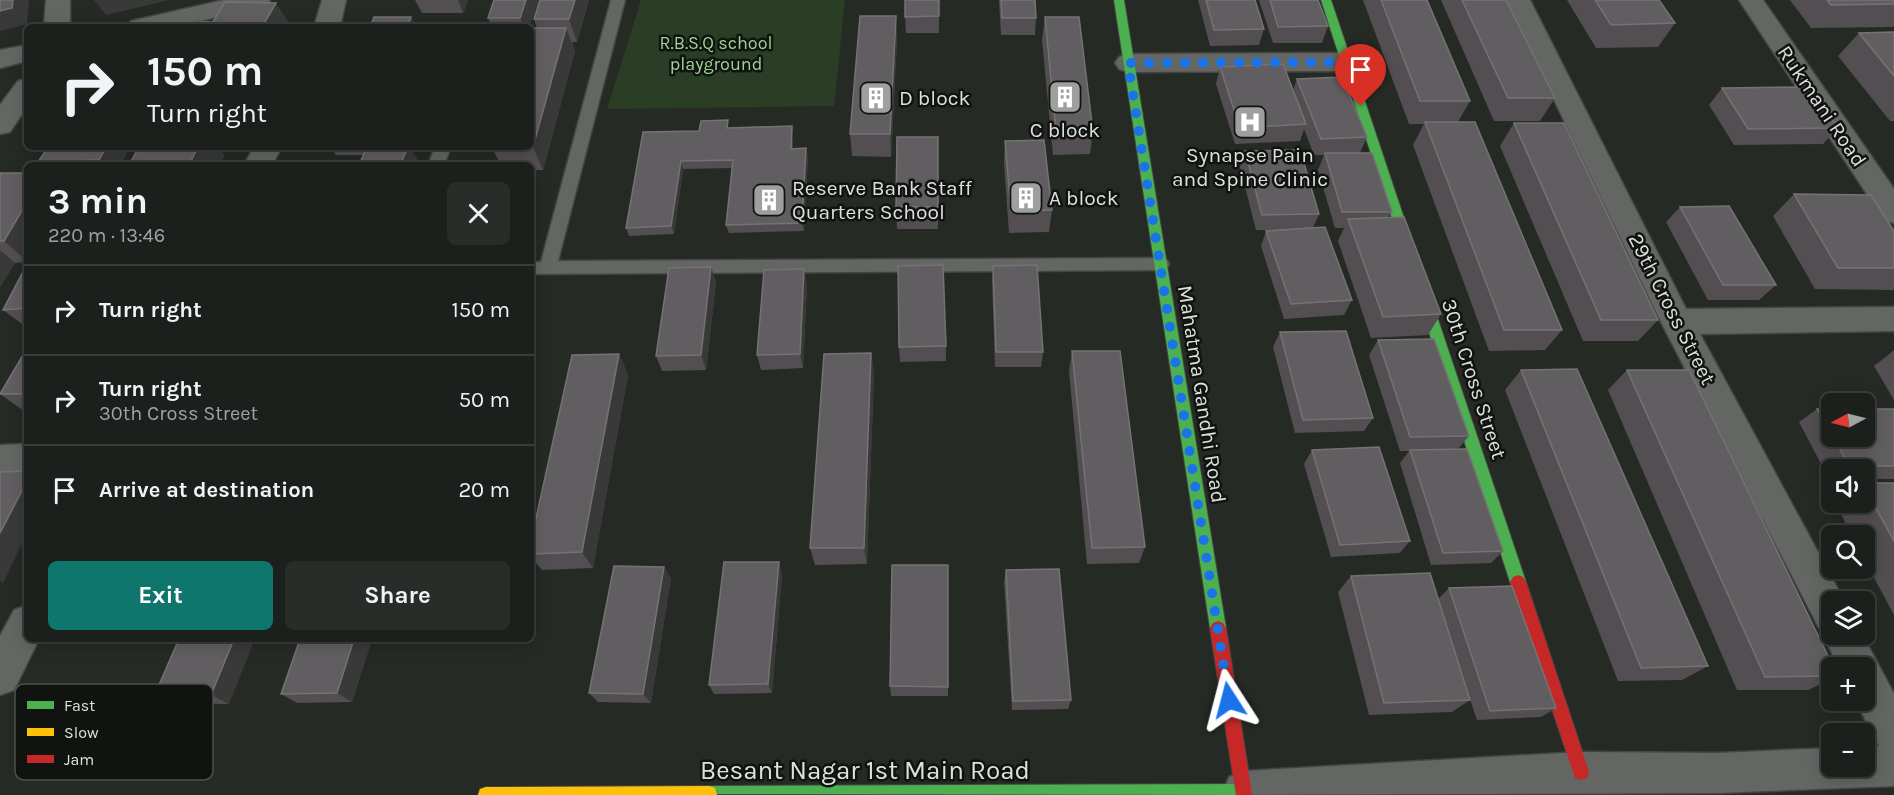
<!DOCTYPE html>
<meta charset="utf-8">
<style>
body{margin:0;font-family:Karla,sans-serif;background:#292d29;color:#f1f3f6;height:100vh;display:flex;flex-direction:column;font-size:22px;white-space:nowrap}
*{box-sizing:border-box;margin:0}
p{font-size:20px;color:#a0a3a3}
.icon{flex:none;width:33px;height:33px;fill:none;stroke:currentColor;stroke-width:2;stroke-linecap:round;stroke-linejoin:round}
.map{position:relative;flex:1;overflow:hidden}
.drawer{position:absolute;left:24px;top:162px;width:510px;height:480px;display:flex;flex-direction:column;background:#1c201c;border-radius:9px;box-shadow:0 3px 15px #0003,0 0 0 2px #3a3e3b}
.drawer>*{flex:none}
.top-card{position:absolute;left:24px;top:24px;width:510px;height:126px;border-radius:9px;box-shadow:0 3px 15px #0003,0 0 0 2px #3a3e3b;background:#1c201c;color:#f1f3f6;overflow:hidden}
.needle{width:39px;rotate:263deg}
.controls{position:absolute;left:1821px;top:393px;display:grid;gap:12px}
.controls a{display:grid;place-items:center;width:54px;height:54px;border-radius:9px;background:#1c201c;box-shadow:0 3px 15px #0003,0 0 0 2px #3a3e3b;font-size:30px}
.pin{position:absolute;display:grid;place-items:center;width:51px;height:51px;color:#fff;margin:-62px -26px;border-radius:50% 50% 50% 0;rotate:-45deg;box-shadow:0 0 6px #0007}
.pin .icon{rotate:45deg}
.me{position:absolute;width:66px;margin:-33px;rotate:351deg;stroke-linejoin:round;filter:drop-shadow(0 0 4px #0008)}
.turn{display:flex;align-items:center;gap:21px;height:126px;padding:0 24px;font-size:27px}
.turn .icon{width:78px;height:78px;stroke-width:2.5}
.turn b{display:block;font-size:42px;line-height:51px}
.round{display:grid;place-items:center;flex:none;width:63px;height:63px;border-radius:9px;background:#292d29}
.head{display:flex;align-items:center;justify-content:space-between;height:102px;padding:0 24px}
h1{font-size:36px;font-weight:700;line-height:45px}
.action{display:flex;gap:12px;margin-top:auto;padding:12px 24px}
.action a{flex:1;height:69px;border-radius:9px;background:#0f766e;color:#fff;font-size:24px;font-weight:700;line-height:69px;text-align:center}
.action a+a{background:#292d29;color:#f1f3f6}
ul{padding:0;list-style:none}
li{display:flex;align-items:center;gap:18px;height:90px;padding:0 24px;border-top:2px solid #3a3e3b}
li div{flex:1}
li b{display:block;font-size:22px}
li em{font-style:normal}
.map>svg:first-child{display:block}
.green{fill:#293e24}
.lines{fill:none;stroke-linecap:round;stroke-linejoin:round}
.lane-casing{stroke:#444643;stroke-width:3}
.street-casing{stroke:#444643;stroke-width:3}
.fast-casing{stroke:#444643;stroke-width:2}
.slow-casing{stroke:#444643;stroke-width:2}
.jam-casing{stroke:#444643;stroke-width:2}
.lane{fill:#646664;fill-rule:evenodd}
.street{fill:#646664;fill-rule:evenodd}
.fast{fill:#4caf50;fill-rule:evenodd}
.slow{fill:#ffc107;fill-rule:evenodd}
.jam{fill:#c62828;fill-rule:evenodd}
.wall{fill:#524e52}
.shaded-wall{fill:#3a393a}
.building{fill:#615e61;stroke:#757274;stroke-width:1.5}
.route{stroke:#1a73e8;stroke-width:10;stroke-dasharray:0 18}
.labels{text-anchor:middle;stroke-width:5;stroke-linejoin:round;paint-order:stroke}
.far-park-label{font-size:18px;fill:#9bd68f;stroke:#101310}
.poi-label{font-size:21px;fill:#dde0dc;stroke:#101310;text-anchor:start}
.street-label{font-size:21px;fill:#dde0dc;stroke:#101310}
.near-street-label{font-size:26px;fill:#dde0dc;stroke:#101310}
.key{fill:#101310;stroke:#4e504d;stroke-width:1.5}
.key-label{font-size:16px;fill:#dde0dc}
</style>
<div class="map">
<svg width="1894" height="795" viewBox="0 0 1894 795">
<rect width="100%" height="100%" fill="#262a25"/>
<path class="green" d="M641,0H845L834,106L607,109Z"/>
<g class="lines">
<g class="lane-casing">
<path id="lane" d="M611,0H625L558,261L1161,258L1167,260L1169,264L1167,268L1161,270L531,274V262H541Z
M435,147H451L444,165H428Z"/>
</g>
<g class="street-casing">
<path id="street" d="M46,0H70V27H44Z
M224,0H270L267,5L175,27H127L131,21Z
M322,0H346L340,27H314Z
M1506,0H1530L1686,309L1894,307V331L1700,334L1845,602H1832V634H1862L1894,694V786L1718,793L1225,795L1223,792L1229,777L1244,771L1581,752L1718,753L1832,748V766H1864V747L1879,746L1855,700H1864V668H1839L1823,634L1825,630L1819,628L1661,322Z
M1739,0H1763L1894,189V223L1884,220Z
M27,45V61L0,68V50Z
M1346,53L1355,56L1359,62L1355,68L1346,71L1128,72L1119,69L1115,63L1119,57L1128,54Z
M27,78V107L10,132L0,134V105L18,81Z
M254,147H282L272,165H244Z
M27,444V474L0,475V445Z
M27,605V639H39L14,690L0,695V636L14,610Z"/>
</g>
<g class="fast-casing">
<path id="fast" d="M1114,0H1124L1226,628L1223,633L1218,635L1213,633L1210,628Z
M1321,0H1331L1526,582L1523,587L1518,589L1513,587L1510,582Z
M1244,784L1250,786L1251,795L701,794L703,788L709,786Z"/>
</g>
<g class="slow-casing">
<path id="slow" d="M709,786L715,788L717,795H478L480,789L486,787Z"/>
</g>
<g class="jam-casing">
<path id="jam" d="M1518,575L1523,577L1526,582L1589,772L1587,778L1581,780L1575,778L1573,772L1510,582L1513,577Z
M1218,621L1223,623L1226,628L1252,795H1236L1210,628L1213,623Z"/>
</g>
<use href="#lane" class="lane"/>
<use href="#street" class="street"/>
<use href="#fast" class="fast"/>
<use href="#slow" class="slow"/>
<use href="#jam" class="jam"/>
</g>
<path class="wall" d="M415,0H468L463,13H422Z
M539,0L529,27H492L488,18Z
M540,0H589L577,42H572L575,51L543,170H531V165H501L492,148L537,28L534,19Z
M939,0V33H906L905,17Z
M999,0H1035L1036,18L1035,35H1001Z
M1198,0H1255L1264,29L1259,45L1210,46Z
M1259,0H1318L1328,26L1322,43H1273Z
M1363,0H1427L1470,101L1458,122L1562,330L1545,350L1489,351L1413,145L1424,124H1409Z
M1441,0H1506L1555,98L1540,121H1494Z
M1567,0H1668H1659L1675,23L1658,47L1596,48Z
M1790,0H1894V26L1893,27L1811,28Z
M896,16L897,40L891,157L852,156L850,134Z
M1045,17L1093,132L1090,154L1053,155L1042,40Z
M1894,32V121H1890L1838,56L1859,33Z
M1220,67L1293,90L1297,79L1367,137L1360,153L1392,212L1388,218L1441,314L1428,335L1371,338L1338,241L1344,228H1335L1318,170L1324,155H1314L1304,129L1300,141L1235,144L1216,84Z
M1722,88L1838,128L1823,144L1734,145L1709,105Z
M1514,123L1658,320L1638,341H1583L1500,146Z
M792,126L793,135V148L808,156L804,231L729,233L726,225L732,168L683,169L674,234L629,236L626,228L699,131L729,128Z
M938,137V229H897L896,207Z
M1005,141L1052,210L1049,232L1009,233L1004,163Z
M48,147H130L120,165H42L38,162Z
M330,147H409L418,161L416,165H359L363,155H336Z
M1245,151L1319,214L1313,228L1352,300L1344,315L1284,319L1261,246L1266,231L1282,230H1256L1240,167Z
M0,173H27V262L15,263L0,287Z
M1794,194L1894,231V289L1893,290L1815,289L1773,216Z
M1680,207L1776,285L1759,300H1708L1666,222Z
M27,264V324H22L3,310Z
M993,266L1043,352L1041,367H995L992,281Z
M711,267L716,283L706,370L662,371L656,356Z
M807,284L803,368L761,370L757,355Z
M1280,332L1373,418L1364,431L1295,433L1273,347Z
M1378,340L1469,436L1458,449L1503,551L1491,563L1431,565L1400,463L1409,451H1400L1369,355Z
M946,346V361L900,362L899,347Z
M27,348V413L0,394Z
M1072,351L1145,547L1139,563L1087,564L1069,371Z
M1893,351H1894V400L1874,366Z
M871,353L874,374L867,564L815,565L810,548Z
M619,354L628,375L593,568L542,570L531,557V541Z
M1521,370L1708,666L1682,680L1618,681L1505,390Z
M1627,370L1832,668V679L1808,690H1737L1608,390Z
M1817,409H1832V436H1864L1894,409V479H1864V470H1832V479H1829L1799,422Z
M1312,450L1410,541L1400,553L1331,557L1304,464Z
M1864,483H1894V615L1864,559V536H1852L1835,502H1864Z
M948,565V696H891L890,686Z
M1006,570L1071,700L1068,709L1012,710L1004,581Z
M782,574L772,693L714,694L709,685Z
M1351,576L1438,599L1449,588L1556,708L1541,717L1477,720L1457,661L1470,700L1452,712L1369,715L1338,592Z
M671,578L651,703L598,702L589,693Z
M179,639L229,704L175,703L155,694Z
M300,639H372L352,702L297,703L281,694Z"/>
<path class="shaded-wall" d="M13,0H29L27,24L0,31V11Z
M94,0H169L106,15Z
M458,0H468L463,13Z
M526,0H539L529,27H524L520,18Z
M575,0H589L577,42L569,19Z
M276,3L291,26L290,27H262Z
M896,16L897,40L891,157L890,134Z
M411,17L417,27H407Z
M566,28L575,51L543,170L533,147Z
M792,126L793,135L792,157L791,149Z
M106,147H130L120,165H103L99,160Z
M198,147H218L225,155L219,165H189Z
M408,147H409L418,161L416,165H400Z
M806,148L808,156L804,231L802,223Z
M681,161L683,169L674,234L671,226Z
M27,202V261L4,241Z
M0,250L15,263L0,287Z
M711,267L716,283L706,370L701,355Z
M804,269L807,284L803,368L800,354Z
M871,353L874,374L867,564L864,548Z
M619,354L628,375L593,568L582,552Z
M27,481V534L3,583L0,581V533Z
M779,562L782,574L772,693L768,684Z
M664,567L671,578L651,703L643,694Z
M234,639H255L229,704L211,695Z
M354,639H372L352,702L337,693Z"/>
<path class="building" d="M0,0H13L12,8L0,11Z
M494,0H526L520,18H488Z
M540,0H575L569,19H534Z
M905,0H939V16L905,17Z
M1001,0H1035L1036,18H1002Z
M1206,0H1255L1264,29L1214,30Z
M1270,0H1318L1328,26L1278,27Z
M1381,0H1427L1470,101H1420Z
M1462,0H1506L1555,98H1508Z
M1595,0H1659L1675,23L1611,25Z
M1827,0H1894V4L1831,5Z
M225,2L276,3L262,27H196L200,22H213Z
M860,16H896L890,134H850Z
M374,17H411L407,27H370Z
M1045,17H1079L1093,132H1056Z
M531,28H566L533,147L492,148L531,147Z
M1894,32V76L1859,33Z
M1283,64L1306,124L1240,128L1220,67Z
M1342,77L1367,137L1321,139L1297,79Z
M1809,87L1838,128L1748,129L1722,88Z
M728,120L727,128L792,126L791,149L806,148L802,223L726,225L733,160L681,161L671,226L626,228L643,132L699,131L701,121Z
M1425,122H1475L1562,330H1504Z
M1514,123H1564L1658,320H1601Z
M897,137H938V207H896Z
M1044,140L1052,210L1011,211L1005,141Z
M48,147H106L99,160L38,162Z
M139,147H198L189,165H129Z
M367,147H408L400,165H359Z
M1300,150L1319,214L1262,215L1245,151Z
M1325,153H1372L1392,212H1342Z
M449,161L486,162L485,165H447Z
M0,173H27V202L4,241H0Z
M1794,194L1871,195L1894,231V268H1838Z
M1729,206L1776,285H1723L1680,207Z
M1404,217L1441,314L1383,317L1348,219Z
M1325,227L1352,300L1291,304L1266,231Z
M27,264V308L3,310Z
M943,265L946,346L899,347L898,266Z
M1037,265L1043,352H996L993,266Z
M711,267L701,355L656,356L669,268Z
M804,269L800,354L757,355L764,270Z
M1346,331L1373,418L1303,420L1280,332Z
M1434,339L1469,436L1410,437L1378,340Z
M27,348V394H0Z
M1072,351H1120L1145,547L1092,548Z
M871,353L864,548H810L824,354Z
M619,354L582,552L531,554V541L572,355Z
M1577,369L1708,666L1641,668L1521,370Z
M1627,370H1689L1834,668H1832V676L1765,677Z
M1817,409H1832V434Z
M1864,409H1894V466H1849L1833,436H1864Z
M1379,447L1410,541L1340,545L1312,450Z
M1467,449L1503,551L1443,553L1410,450Z
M27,471V481L0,533V472Z
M1864,483H1894V541L1864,487Z
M724,562H779L768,684L709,685Z
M892,565H948V687L890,686Z
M614,566L664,567L643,694L589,693Z
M1059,569L1071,700L1013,701L1006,570Z
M1430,573L1470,700L1384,703L1351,576Z
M1512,586L1556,708L1490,711L1449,588Z
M179,639H234L211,695L155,694Z
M300,639H354L337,693L281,694Z"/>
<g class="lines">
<path class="route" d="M1229,700L1128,63L1346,62L1361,106"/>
</g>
<defs>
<g id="building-square" transform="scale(1.725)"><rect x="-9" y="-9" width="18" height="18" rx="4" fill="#9da09c" stroke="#101310"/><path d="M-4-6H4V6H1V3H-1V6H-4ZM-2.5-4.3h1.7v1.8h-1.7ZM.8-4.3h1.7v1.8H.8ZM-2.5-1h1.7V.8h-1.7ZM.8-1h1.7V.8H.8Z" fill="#fff"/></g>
<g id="hospital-square" transform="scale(1.725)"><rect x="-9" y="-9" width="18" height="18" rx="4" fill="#9da09c" stroke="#101310"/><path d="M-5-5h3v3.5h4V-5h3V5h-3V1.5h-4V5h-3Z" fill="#fff"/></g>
</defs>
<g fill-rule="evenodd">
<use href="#building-square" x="1065" y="97"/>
<use href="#building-square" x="876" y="98"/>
<use href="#hospital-square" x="1250" y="122"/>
<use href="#building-square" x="1026" y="198"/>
<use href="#building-square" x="769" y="200"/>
</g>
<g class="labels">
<g class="far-park-label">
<text x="716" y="49">R.B.S.Q school<tspan x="716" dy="21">playground</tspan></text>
</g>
<g class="poi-label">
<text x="899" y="105">D block</text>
<text x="1065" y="137" text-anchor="middle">C block</text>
<text x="1250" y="162" text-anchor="middle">Synapse Pain<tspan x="1250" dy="24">and Spine Clinic</tspan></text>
<text x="792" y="195">Reserve Bank Staff<tspan x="792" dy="24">Quarters School</tspan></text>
<text x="1049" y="205">A block</text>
</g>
<g class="street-label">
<text transform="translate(1822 106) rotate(56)" y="7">Rukmani Road</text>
<text transform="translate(1672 309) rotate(63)" y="7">29th Cross Street</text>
<text transform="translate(1474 379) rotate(72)" y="7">30th Cross Street</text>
<text transform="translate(1202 394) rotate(81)" y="7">Mahatma Gandhi Road</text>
</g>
<g class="near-street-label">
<text x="865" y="779">Besant Nagar 1st Main Road</text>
</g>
</g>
<rect x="15" y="684" width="198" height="96" rx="9" class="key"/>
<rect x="27" y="701" width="27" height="8" fill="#4caf50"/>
<rect x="27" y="728" width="27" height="8" fill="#ffc107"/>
<rect x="27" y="755" width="27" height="8" fill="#c62828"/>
<g class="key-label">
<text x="64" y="711">Fast</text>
<text x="64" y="738">Slow</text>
<text x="64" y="765">Jam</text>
</g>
</svg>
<div class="controls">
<a><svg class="needle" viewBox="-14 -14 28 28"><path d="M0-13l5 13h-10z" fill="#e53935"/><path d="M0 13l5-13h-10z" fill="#a0a3a3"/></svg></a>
<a><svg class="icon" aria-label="sound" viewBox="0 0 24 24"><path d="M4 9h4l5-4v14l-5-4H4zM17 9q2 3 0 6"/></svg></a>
<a><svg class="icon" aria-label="search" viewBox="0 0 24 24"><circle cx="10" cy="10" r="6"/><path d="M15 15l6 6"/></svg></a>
<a><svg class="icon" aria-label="layers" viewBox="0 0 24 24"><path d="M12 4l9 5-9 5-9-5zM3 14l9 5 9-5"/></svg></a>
<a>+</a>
<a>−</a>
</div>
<div class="pin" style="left:1361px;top:106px;background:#d93025"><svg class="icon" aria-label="arrive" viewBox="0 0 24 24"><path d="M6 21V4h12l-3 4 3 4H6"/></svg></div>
<svg class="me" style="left:1229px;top:700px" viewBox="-20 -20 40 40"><path d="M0-17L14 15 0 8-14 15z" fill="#1a73e8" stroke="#fff" stroke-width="4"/></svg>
<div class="top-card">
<div class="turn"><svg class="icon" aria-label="right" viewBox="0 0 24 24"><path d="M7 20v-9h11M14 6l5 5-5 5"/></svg><div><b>150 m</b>Turn right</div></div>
</div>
<section class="drawer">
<div class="head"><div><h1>3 min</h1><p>220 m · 13:46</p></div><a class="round"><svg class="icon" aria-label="close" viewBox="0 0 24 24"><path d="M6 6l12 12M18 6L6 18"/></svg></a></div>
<ul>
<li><svg class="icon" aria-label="right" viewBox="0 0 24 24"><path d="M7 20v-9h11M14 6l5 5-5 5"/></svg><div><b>Turn right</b></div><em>150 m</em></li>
<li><svg class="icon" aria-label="right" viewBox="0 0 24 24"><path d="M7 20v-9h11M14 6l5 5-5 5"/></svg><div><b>Turn right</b><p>30th Cross Street</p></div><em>50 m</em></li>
<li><svg class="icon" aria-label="arrive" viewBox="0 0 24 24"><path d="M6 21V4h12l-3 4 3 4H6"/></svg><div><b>Arrive at destination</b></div><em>20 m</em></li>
</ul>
<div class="action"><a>Exit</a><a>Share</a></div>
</section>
</div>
